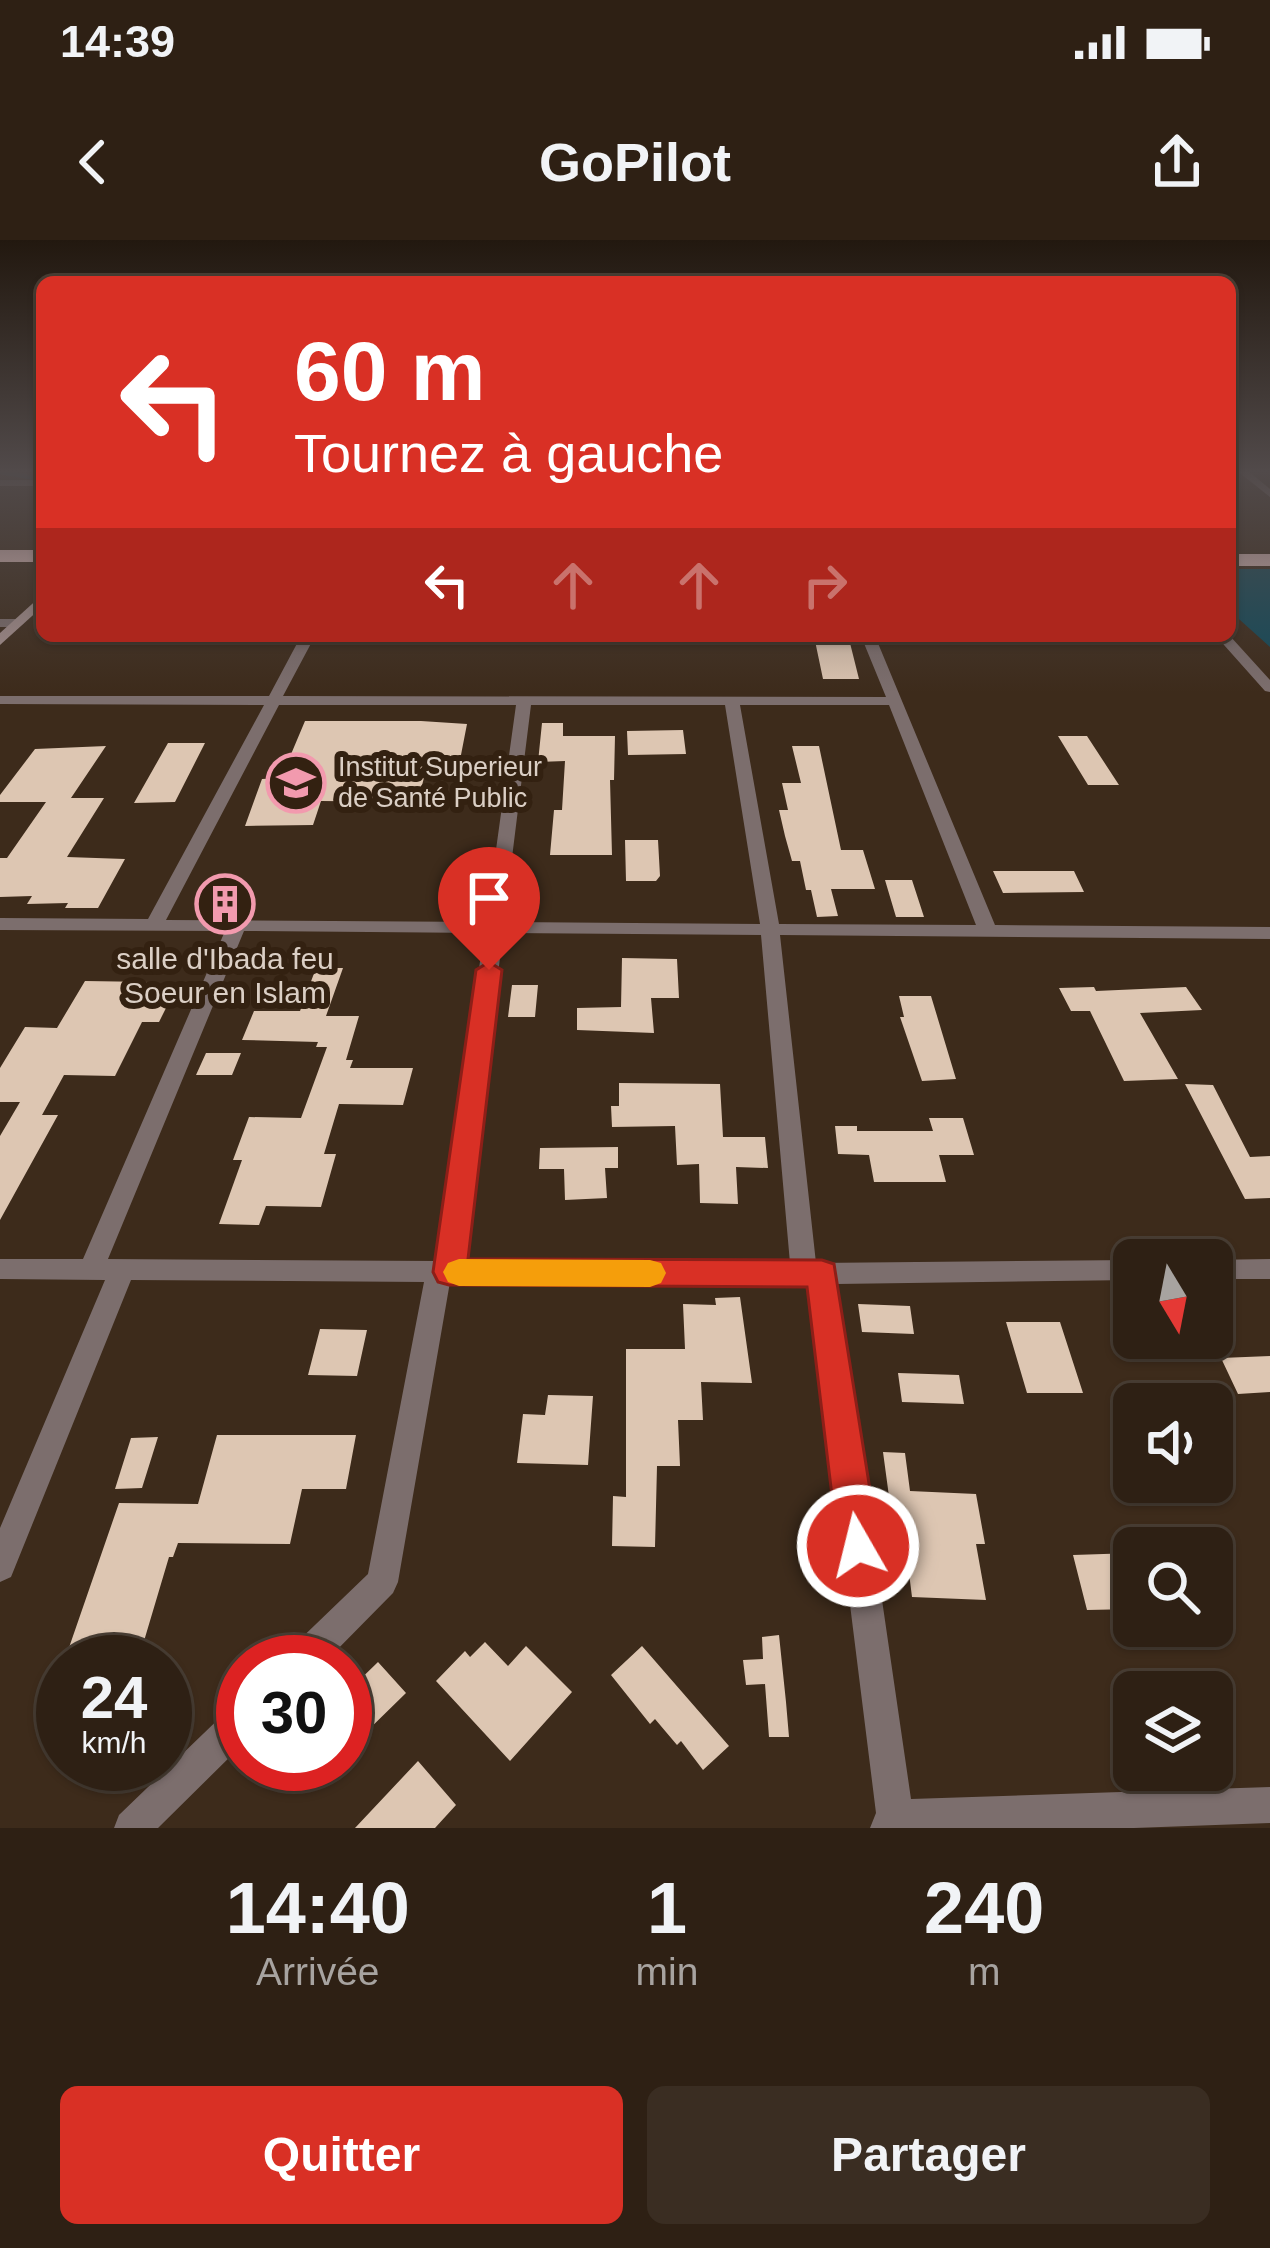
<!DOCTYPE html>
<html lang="fr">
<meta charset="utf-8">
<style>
body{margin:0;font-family:Arial,sans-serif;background:#3a2d22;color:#f1f3f6;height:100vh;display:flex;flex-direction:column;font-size:45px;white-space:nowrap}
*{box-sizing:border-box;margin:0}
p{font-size:39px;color:#a7a3a0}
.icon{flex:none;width:66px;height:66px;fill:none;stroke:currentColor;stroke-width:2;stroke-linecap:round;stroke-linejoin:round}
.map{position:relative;height:1588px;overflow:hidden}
.drawer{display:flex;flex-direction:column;background:#2e2014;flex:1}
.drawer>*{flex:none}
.guide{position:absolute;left:36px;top:36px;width:1200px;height:366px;border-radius:18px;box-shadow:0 3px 9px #0004,0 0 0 3px #493e34;background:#d93025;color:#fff;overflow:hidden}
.needle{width:78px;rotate:170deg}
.buttons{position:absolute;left:1113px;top:999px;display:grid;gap:24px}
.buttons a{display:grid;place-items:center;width:120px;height:120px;border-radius:18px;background:#2e2014;box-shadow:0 3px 9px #0004,0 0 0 3px #493e34;font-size:60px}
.speed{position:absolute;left:36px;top:1395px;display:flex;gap:24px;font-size:60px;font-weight:700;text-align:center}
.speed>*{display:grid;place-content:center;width:156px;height:156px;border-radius:50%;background:#2e2014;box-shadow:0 3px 9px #0004,0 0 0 3px #493e34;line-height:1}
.speed small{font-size:30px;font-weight:400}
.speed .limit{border:18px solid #d22;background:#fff;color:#111}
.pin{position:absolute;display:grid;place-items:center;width:102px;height:102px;color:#fff;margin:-123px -51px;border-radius:50% 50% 50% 0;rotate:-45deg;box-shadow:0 0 12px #0007}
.pin .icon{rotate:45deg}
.me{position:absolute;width:132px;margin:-66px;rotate:352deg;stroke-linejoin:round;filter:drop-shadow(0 0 9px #0008)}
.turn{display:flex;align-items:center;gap:42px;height:252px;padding:0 60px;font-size:54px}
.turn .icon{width:156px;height:156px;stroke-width:2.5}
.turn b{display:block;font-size:84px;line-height:102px}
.lanes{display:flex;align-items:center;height:114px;padding:0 60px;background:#0003;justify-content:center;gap:60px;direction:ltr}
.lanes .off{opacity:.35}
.eta{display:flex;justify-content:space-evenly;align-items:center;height:204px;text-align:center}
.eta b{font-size:72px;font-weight:700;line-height:84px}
.primary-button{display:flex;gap:24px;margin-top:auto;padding:24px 60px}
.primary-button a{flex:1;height:138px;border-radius:18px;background:#d93025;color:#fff;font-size:48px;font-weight:700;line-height:138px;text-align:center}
.primary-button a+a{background:#3a2d22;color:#f1f3f6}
.status{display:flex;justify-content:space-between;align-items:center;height:84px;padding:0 60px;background:#2e2014;direction:ltr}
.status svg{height:33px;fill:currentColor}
header{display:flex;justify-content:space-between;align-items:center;height:156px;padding:0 60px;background:#2e2014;font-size:54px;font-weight:700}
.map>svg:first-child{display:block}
.water{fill:#124a5a}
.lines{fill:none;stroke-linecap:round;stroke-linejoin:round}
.stream{stroke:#124a5a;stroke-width:4.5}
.building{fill:#ddc6b2}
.street{fill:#7c6e6d;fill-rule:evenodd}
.secondary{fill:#a6918f;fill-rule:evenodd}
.highway{fill:#e6c4c2;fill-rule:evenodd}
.route{fill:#d93025;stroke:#8d1f18;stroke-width:3}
.slow{fill:#f59e0b}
.labels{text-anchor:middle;stroke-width:12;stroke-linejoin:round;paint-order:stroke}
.far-poi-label{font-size:27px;fill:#dbcfc5;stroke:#332111;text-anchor:start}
.poi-label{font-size:30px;fill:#dbcfc5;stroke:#332111}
</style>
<div class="status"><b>14:39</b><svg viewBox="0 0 49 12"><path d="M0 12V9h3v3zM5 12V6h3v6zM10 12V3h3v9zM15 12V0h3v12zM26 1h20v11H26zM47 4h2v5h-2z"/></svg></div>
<header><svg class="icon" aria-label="back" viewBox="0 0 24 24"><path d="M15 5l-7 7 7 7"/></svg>GoPilot<svg class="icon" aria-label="share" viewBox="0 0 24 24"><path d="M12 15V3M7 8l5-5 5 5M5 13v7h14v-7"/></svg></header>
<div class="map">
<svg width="1270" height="1588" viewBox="0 0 1270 1588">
<rect width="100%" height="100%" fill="#3d2b1b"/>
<path class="water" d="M1230,329H1270V407L1230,371Z"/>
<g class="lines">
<path class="stream" d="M0,232L42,239"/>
</g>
<path class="building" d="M814,396L849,399L859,439H823Z
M305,481H421L467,484L460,520L428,521L418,562L321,561L313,585L245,586L262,539L281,538Z
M542,483H563V496H615L614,540H610L612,615H550L554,570H562L565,521L538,522Z
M683,490L686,514L628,515L627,491Z
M1058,496H1087L1119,545H1088Z
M168,503H205L175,562L134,563Z
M106,506L71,558H104L67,617L125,619L98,668H65L68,663L27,664L32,656L0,657V618H7L46,562H0V555L35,509Z
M792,506H819L841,610H863L875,649H831L838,676L817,677L811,650H806L800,621H792L785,596L779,570H788L782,543H801Z
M625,600H658L660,636L656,641H626Z
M993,631H1074L1084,652L1003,653Z
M885,640H912L924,677H896Z
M622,718L677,719L679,758H651L654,793L577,790V768L621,767Z
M316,728H343L326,776H359L346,820H353L350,828H413L403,865L339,864L324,914H336L321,967L266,966L259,985L219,984L242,920H233L249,877L301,878L327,807H316L318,802L242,800L254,771H300Z
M85,741L150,742L141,760H170L159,782H142L115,836L64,835L42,875H58L0,980V896L20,862H0V828L25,787L57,788Z
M512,745H538L535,777H508Z
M1094,747L1096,751L1186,747L1202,770L1140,773L1178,839L1124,841L1090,771H1071L1059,748Z
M899,756H931L956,839L922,841L900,777H904Z
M206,813H241L232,835H196Z
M619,843L720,844L723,897H765L768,928L736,927L738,964L700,963L699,924L677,925L675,886L612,887L611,866H619Z
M1185,844L1213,845L1250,917L1270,916V958L1245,959Z
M929,878H963L974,915H939L946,942H874L869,915L838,914L835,886H857V891H933Z
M618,907V928H605L607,958L565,960L564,929H539L540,908Z
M740,1057L752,1143L701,1142L703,1180H678L680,1226H657L655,1307L612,1306L613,1256L626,1257V1109H685L683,1064L716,1065L715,1058Z
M858,1064L910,1066L914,1094L862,1092Z
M1006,1082H1060L1083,1153H1027Z
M320,1089L367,1090L357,1136L308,1135Z
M1270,1116V1152L1238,1154L1221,1118Z
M898,1133L959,1135L964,1164L902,1162Z
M548,1155L593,1156L588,1225L517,1223L523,1174L545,1175Z
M217,1195H356L346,1249H302L290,1304L178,1303L173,1317H169L144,1401H149L142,1422H64L119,1263L198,1264Z
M158,1197L142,1248L115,1249L131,1198Z
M883,1212L905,1213L910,1251L976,1254L985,1304H976L986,1360L912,1357L905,1301H895Z
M1134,1313V1369L1087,1370L1073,1315Z
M779,1395L786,1462L789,1497H769L765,1444L746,1445L743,1420L763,1419L762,1397Z
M485,1402L508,1426L526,1406L572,1452L510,1521L436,1441L465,1411L470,1417Z
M642,1406L729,1506L703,1530L681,1501L677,1505L655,1479L650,1484L611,1435Z
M378,1422L406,1453L360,1498L345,1481V1454Z
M418,1521L456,1565L435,1588H355Z"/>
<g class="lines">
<path class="street" d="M1236,230H1247L1270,249V257Z
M0,240H42V246H0Z
M0,379H18L24,383L18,387H0Z
M301,396H315L283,456L886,457L861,396H875L995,685L1270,687V699L780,695L816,1023L1134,1020H1135L1134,1040L836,1044L911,1559L1270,1547V1583L1134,1588H870L876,1573L810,1044L450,1042L398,1342L393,1353L325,1422H284L289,1410L368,1334L424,1042L131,1040L11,1337L0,1342V1288L105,1040L0,1039V1019H83L225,691L0,690V678L148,679L264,465L0,464V456H269ZM279,465H516L486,682L166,680ZM531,465H725L760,684L504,682ZM740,465H889L976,685L779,684ZM244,691L484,693L438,1021L108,1019ZM503,693L761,695L790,1023L463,1021Z
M1216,396H1230L1270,440V452L1265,451Z
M1270,1019V1039H1212V1020H1208Z
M243,1462V1504L158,1588H114L119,1575L231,1467Z"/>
<path class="secondary" d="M42,355V367L0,405V393Z"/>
<path class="highway" d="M0,310H42V322H0Z
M1230,314H1270V326H1230Z"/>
</g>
<linearGradient id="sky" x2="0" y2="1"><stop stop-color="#22180f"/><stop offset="0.51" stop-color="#514a4a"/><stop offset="1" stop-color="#514a4a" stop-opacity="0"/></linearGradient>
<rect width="1270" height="453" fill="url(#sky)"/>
<path class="route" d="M489,722L502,730L468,1019L822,1020L834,1024L879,1306L873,1320L858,1325L844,1320L838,1306L807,1047L449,1045L438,1042L433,1032L476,730Z"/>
<path class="slow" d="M459,1019L650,1020L661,1023L666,1033L661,1043L650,1047L459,1046L448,1042L443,1032L448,1023Z"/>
<defs>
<g id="school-ring" transform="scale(3)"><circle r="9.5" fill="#332111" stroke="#f29aae" stroke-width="1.5"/><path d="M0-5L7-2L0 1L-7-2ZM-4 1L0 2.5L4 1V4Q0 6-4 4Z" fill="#f29aae"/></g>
<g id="building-ring" transform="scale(3)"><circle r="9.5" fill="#332111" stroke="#f29aae" stroke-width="1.5"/><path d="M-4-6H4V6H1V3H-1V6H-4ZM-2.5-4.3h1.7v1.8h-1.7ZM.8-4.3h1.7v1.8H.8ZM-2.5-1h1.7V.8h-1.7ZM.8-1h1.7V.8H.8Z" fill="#f29aae"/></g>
</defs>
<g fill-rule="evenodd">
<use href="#school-ring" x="296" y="543"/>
<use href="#building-ring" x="225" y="664"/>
</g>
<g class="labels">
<g class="far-poi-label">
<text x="338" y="536">Institut Superieur<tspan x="338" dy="31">de Santé Public</tspan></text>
</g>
<g class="poi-label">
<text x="225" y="729">salle d'Ibada feu<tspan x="225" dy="34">Soeur en Islam</tspan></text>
</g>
</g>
</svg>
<div class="buttons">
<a><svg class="needle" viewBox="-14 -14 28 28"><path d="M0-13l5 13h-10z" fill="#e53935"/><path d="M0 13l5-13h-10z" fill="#a7a3a0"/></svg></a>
<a><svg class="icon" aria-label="sound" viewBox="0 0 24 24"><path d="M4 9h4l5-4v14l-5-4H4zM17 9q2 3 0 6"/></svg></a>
<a><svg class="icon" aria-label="search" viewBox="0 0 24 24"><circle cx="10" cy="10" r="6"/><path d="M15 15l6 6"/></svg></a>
<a><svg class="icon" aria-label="layers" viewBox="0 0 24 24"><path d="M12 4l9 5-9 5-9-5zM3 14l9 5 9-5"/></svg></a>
</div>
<div class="speed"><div>24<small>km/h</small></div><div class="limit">30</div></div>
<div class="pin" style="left:489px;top:730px;background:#d93025"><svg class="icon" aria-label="arrive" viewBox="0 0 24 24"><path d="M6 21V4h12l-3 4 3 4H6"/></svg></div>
<svg class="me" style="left:858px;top:1306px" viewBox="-20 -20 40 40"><circle r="17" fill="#d93025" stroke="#fff" stroke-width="3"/><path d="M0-11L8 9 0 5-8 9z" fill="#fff"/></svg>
<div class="guide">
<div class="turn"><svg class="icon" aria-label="left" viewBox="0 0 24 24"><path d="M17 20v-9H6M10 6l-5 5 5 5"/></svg><div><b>60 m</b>Tournez à gauche</div></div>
<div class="lanes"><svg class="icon" aria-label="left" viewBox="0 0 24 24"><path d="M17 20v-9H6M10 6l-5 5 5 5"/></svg><svg class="icon off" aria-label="ahead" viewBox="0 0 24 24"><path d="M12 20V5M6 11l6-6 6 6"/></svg><svg class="icon off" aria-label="ahead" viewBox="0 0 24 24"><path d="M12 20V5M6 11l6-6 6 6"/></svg><svg class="icon off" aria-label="right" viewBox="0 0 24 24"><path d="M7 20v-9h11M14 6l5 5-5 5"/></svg></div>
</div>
</div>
<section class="drawer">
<div class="eta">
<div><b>14:40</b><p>Arrivée</p></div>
<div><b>1</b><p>min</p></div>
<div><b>240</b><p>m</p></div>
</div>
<div class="primary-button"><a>Quitter</a><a>Partager</a></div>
</section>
